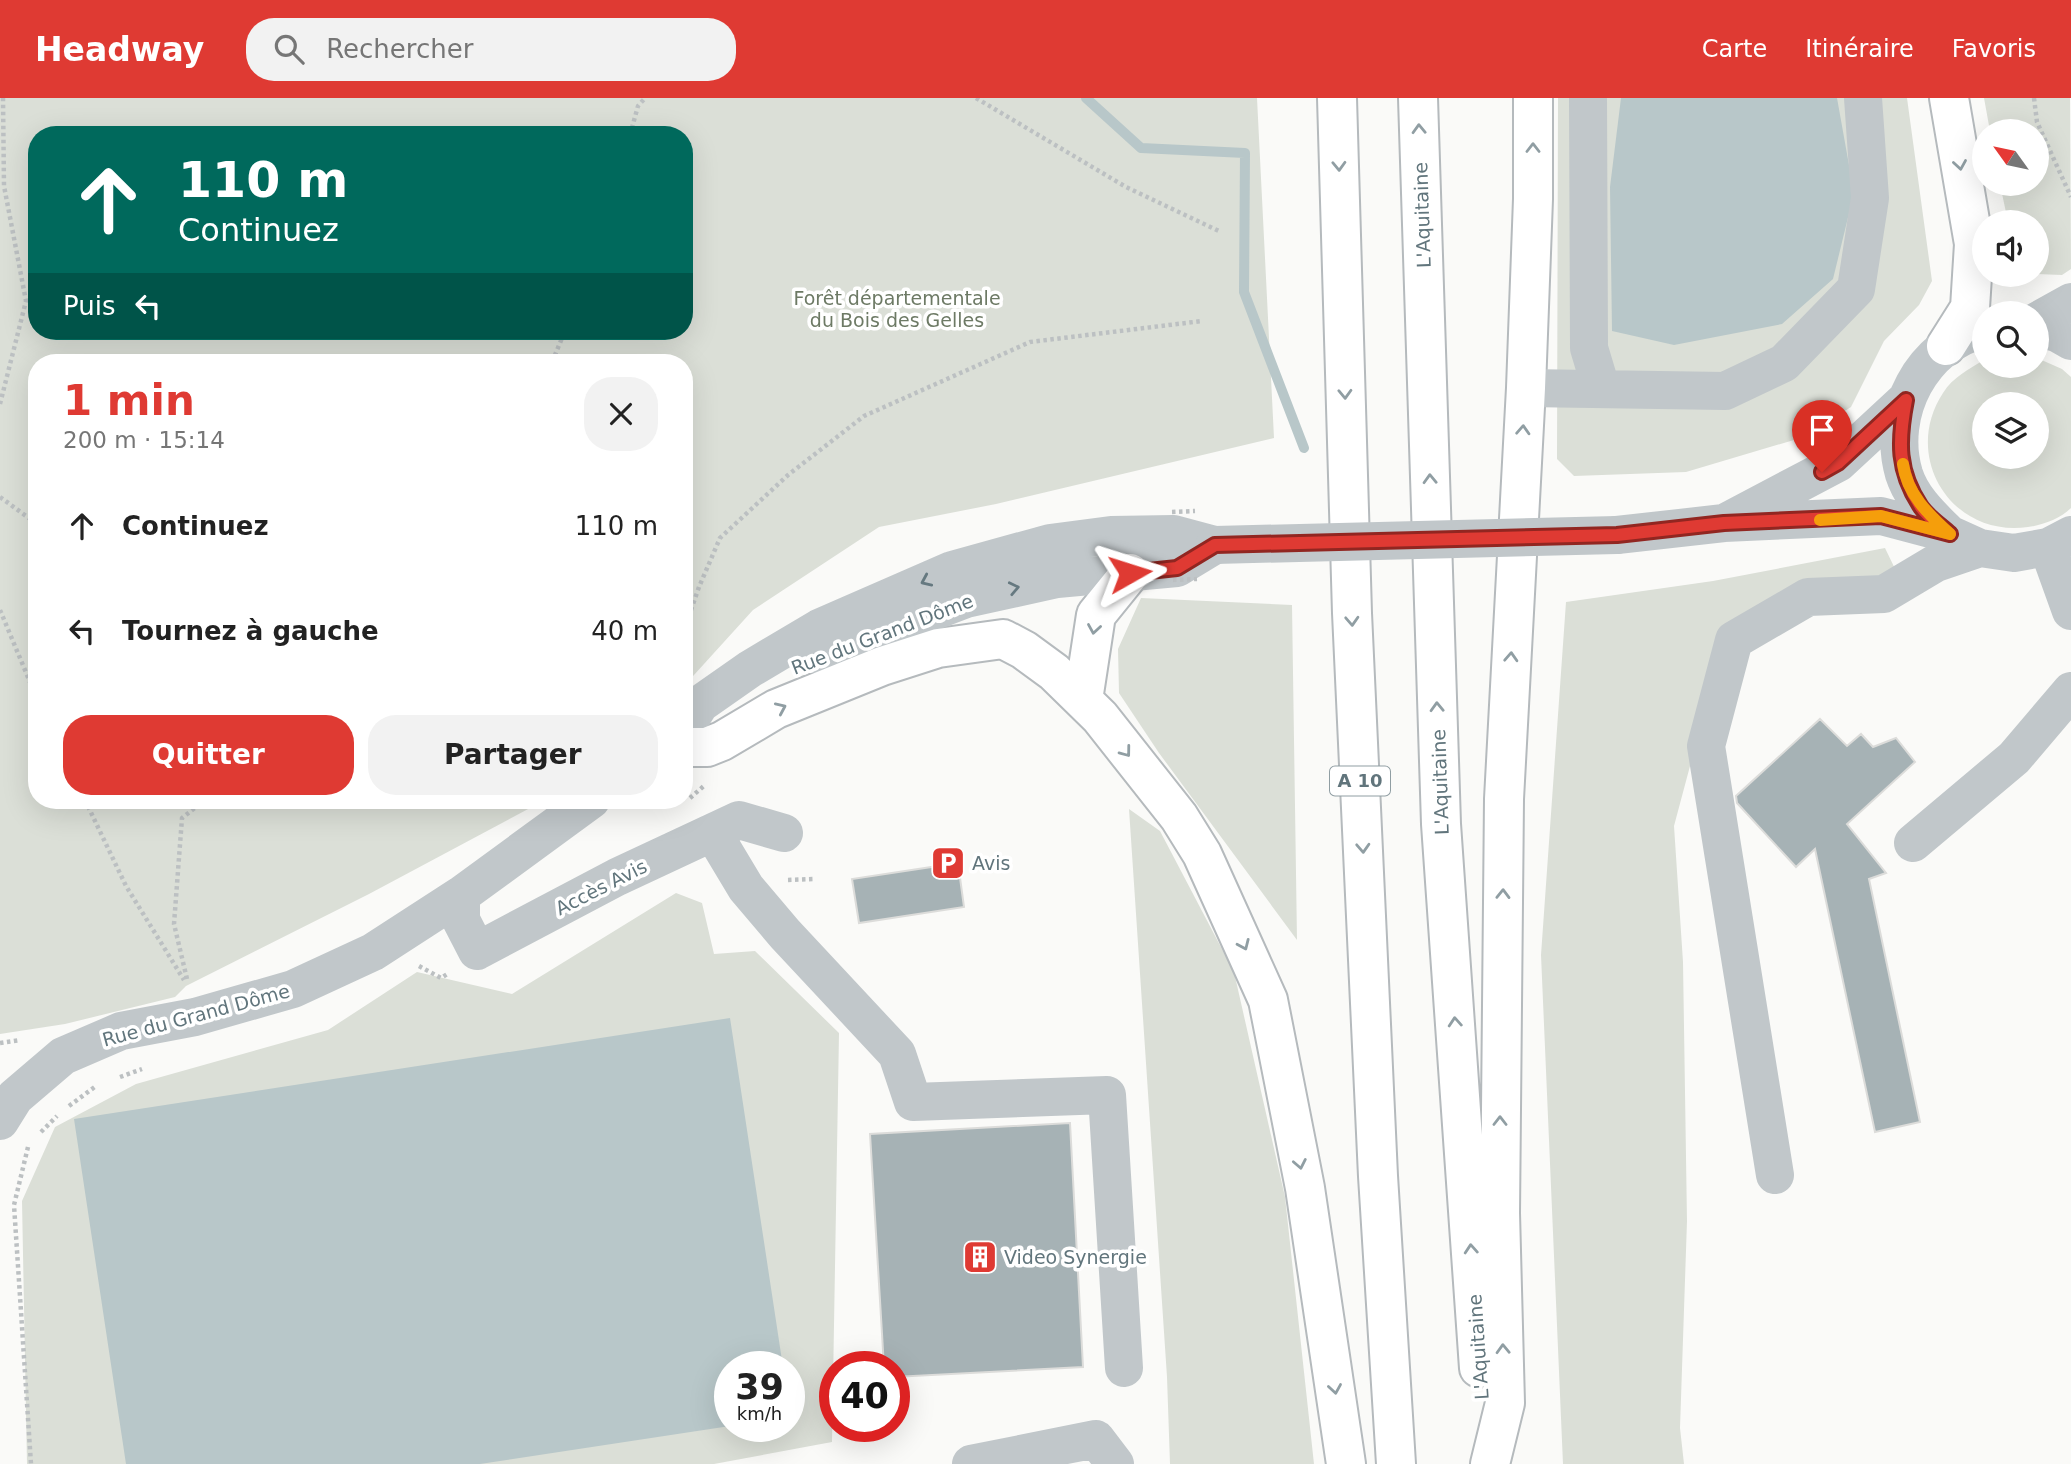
<!DOCTYPE html>
<html lang="fr">
<meta charset="utf-8">
<style>
body{margin:0;font-family:"DejaVu Sans",sans-serif;background:#f2f2f2;color:#222;height:100vh;display:flex;flex-direction:column;font-size:26px;white-space:nowrap}
*{box-sizing:border-box;margin:0}
p{font-size:23px;color:#767676}
.icon{flex:none;width:38px;height:38px;fill:none;stroke:currentColor;stroke-width:2;stroke-linecap:round;stroke-linejoin:round}
.map{position:relative;flex:1;overflow:hidden}
.details{position:absolute;left:28px;top:256px;width:665px;height:455px;display:flex;flex-direction:column;background:#fff;border-radius:28px;box-shadow:0 7px 28px #0002}
.details>*{flex:none}
.top-card{position:absolute;left:28px;top:28px;width:665px;height:214px;border-radius:28px;box-shadow:0 7px 28px #0002;background:#00695c;color:#fff;overflow:hidden}
.needle{width:46px;rotate:303deg}
.fabs{position:absolute;left:1972px;top:21px;display:grid;gap:14px}
.fabs a{display:grid;place-items:center;width:77px;height:77px;border-radius:50%;background:#fff;box-shadow:0 7px 28px #0002;font-size:35px}
.speed{position:absolute;left:714px;top:1253px;display:flex;gap:14px;font-size:35px;font-weight:700;text-align:center}
.speed>*{display:grid;place-content:center;width:91px;height:91px;border-radius:50%;background:#fff;box-shadow:0 7px 28px #0002;line-height:1}
.speed small{font-size:18px;font-weight:400}
.speed .limit{border:10px solid #d22;background:#fff;color:#111}
.pin{position:absolute;display:grid;place-items:center;width:60px;height:60px;color:#fff;margin:-72px -30px;border-radius:50% 50% 50% 0;rotate:-45deg;box-shadow:0 0 7px #0007}
.pin .icon{rotate:45deg}
.me{position:absolute;width:77px;margin:-38px;rotate:84deg;stroke-linejoin:round;filter:drop-shadow(0 0 5px #0008)}
.turn{display:flex;align-items:center;gap:24px;height:147px;padding:0 35px;font-size:32px}
.turn .icon{width:91px;height:91px;stroke-width:2.5}
.turn b{display:block;font-size:49px;line-height:60px}
.then{display:flex;align-items:center;height:66px;padding:0 35px;background:#0003;gap:14px;font-size:26px}
.round{display:grid;place-items:center;flex:none;width:74px;height:74px;border-radius:28px;background:#f2f2f2}
.summary{display:flex;align-items:center;justify-content:space-between;height:119px;padding:0 35px}
h1{font-size:42px;font-weight:800;line-height:52px;color:#df3a33}
.action{display:flex;gap:14px;margin-top:auto;padding:14px 35px}
.action a{flex:1;height:80px;border-radius:28px;background:#df3a33;color:#fff;font-size:28px;font-weight:800;line-height:80px;text-align:center}
.action a+a{background:#f2f2f2;color:#222}
ul{padding:0;list-style:none}
li{display:flex;align-items:center;gap:21px;height:105px;padding:0 35px}
li div{flex:1}
li b{display:block;font-size:26px}
li em{font-style:normal}
header{display:flex;align-items:center;gap:42px;box-sizing:border-box;height:98px;padding:0 35px;background:#df3a33;color:#fff}
header strong{font-size:33px}
nav{display:flex;gap:38px;margin-inline-start:auto;font-size:24px}
.search{width:490px;height:63px;background:#f2f2f2;display:flex;align-items:center;gap:18px;box-sizing:border-box;padding:0 24px;border-radius:28px;color:#767676;font-size:26px}
.map>svg:first-child{display:block}
.green{fill:#dbdfd7;fill-rule:evenodd}
.water{fill:#b8c7c9}
.lines{fill:none;stroke-linecap:round;stroke-linejoin:round}
.stream{stroke:#b8c7c9;stroke-width:10}
.building{fill:#a6b2b5;stroke:#dcdcda;stroke-width:2}
.highway-casing{stroke:#b5babd;stroke-width:42}
.path{stroke:#bcc0c2;stroke-width:4.5;stroke-dasharray:3.5 3.5;stroke-linecap:butt}
.minor{stroke:#c1c7ca;stroke-width:38}
.highway{stroke:#fff;stroke-width:38}
.path-bridge{stroke:#bcc0c2;stroke-width:4.5;stroke-dasharray:3.5 3.5;stroke-linecap:butt}
.minor-bridge{stroke:#c1c7ca;stroke-width:38}
.oneway{stroke:#909ea3}
.oneway2{stroke:#667980}
.route-casing{stroke:#912621;stroke-width:18}
.route{stroke:#df3a33;stroke-width:12}
.slow{stroke:#f59e0b;stroke-width:12}
.labels{text-anchor:middle;stroke-width:7;stroke-linejoin:round;paint-order:stroke}
.shield{fill:#fff;stroke:#909ea3;stroke-width:2}
.shield-label{font-size:18px;font-weight:bold;fill:#61757c}
.street-label{font-size:19px;fill:#61757c;stroke:#fff}
.park-label{font-size:19px;fill:#6d7a65;stroke:#fff}
.poi-label{font-size:19px;fill:#61757c;stroke:#fff;text-anchor:start}
</style>
<header>
<strong>Headway</strong>
<div class="search"><svg class="icon" aria-label="search" viewBox="0 0 24 24"><circle cx="10" cy="10" r="6"/><path d="M15 15l6 6"/></svg>Rechercher</div>
<nav><a>Carte</a><a>Itinéraire</a><a>Favoris</a></nav>
</header>
<div class="map">
<svg width="2071" height="1366" viewBox="0 0 2071 1366">
<rect width="100%" height="100%" fill="#fafaf8"/>
<path class="green" d="M0,0H1257L1274,340L996,406L879,429L753,512L684,588V264H37V702H545L369,796L186,888L175,899L65,926L0,936ZM37,37H684V233H37Z
M1558,0H1907L1932,183L1919,207L1884,243L1851,309L1804,339L1686,374L1574,378L1557,361Z
M1984,0H2070L2071,171L2062,177L2037,176V124H2008L2000,86H2037V33H1990Z
M2037,260L2062,271L2071,279V410C2060,421 2043,427 2028,429C1952,440 1901,359 1943,295C1953,279 1969,271 1984,262V268H2037ZM1984,306H2037V359H1984Z
M1885,450L1898,477L1725,537L1674,728L1683,864L1687,1123L1680,1330L1684,1366H1563L1541,857L1566,504L1713,483Z
M1141,500L1292,507L1297,842L1159,655L1119,595L1118,551Z
M1129,711L1160,733L1234,874L1285,1099L1314,1366H1170L1167,1279Z
M676,795L702,805L714,856L755,853L839,935L832,1344L714,1366H27L22,1103L55,1029L136,986L328,932L417,874L512,896ZM730,1269H789V1328H730Z"/>
<path class="water" d="M1621,0H1837L1854,95L1833,181L1782,226L1674,247L1612,233L1610,89Z
M730,920L783,1269H730V1328L480,1366H126L74,1021Z"/>
<g class="lines">
<path class="stream" d="M1086,0L1141,50L1245,55L1244,194L1304,350"/>
</g>
<path class="building" d="M1820,621L1847,648L1861,636L1873,649L1896,640L1915,664L1847,726L1886,775L1869,781L1920,1024L1875,1034L1815,751L1796,769L1737,705L1736,698Z
M958,765L964,809L859,825L852,781Z
M1070,1025L1083,1269L894,1279V1269H884L870,1036Z"/>
<g class="lines">
<g class="highway-casing">
<path id="highway" d="M1337,0L1352,515L1378,1078L1396,1366
M1418,0L1441,726L1479,1270
M1946,248L1970,210L1974,146L1949,0
M1083,602L1096,517L1130,475
M684,649H707L722,643L776,611L882,568L938,550L1003,541L1024,552L1054,574L1100,619L1179,719L1202,756L1268,902L1305,1090L1346,1366
M1490,1366L1505,1305L1500,1115L1504,701L1526,290L1533,101V0"/>
</g>
<path class="path" d="M976,0L1126,89L1219,133
M2034,0L2037,24L2071,99
M630,37L638,8L645,0
M552,264L565,233
M0,306L26,203L4,88L3,0
M0,399L37,426
M0,512L37,601
M684,532L699,489L720,440L788,377L864,318L1030,244L1202,223
M690,700L705,687
M85,702L126,788L184,882
M788,782L815,781
M419,868L441,880L449,875
M187,881L174,826L182,720L205,702
M0,945L20,942
M120,979L142,971
M69,1008L96,988
M41,1034L57,1018
M28,1049L14,1107L31,1366"/>
<path class="minor" d="M1588,0L1589,250L1601,290
M2037,223L2071,204
M2037,230L2057,235L2071,243
M1526,290L1725,293L1784,265L1856,191L1870,100L1863,0
M1724,425L1881,418L1949,436L1980,450L2014,455L2048,449L2071,437
M1949,436C1931,418 1912,401 1904,376C1886,315 1922,246 1984,231
M1617,437L1724,425L1838,365L1906,302
M2048,449L2071,513
M819,557L966,501L1057,481L1177,470L1215,447
M684,631L700,606L750,571L819,530L952,472L1050,445L1111,437L1174,436L1215,447
M713,735L746,790L785,836L897,956L913,1004L1107,997L1124,1270
M1913,745L2014,660L2071,593
M461,797V822L477,853L617,779L739,722L784,735
M0,1023L15,999L63,958L121,933L195,919L293,891L373,854L461,797L591,702
M1775,1077L1706,648L1734,542L1808,499L1884,496L1936,465L1980,450
M971,1366L1096,1341L1115,1366"/>
<use href="#highway" class="highway"/>
<path class="path-bridge" d="M1172,414L1195,413
M1173,482L1197,481"/>
<path class="minor-bridge" d="M1215,447L1617,437"/>
</g>
<defs><path id="oneway-chevron" d="M-2-3.5L2.5 0L-2 3.5" fill="none" stroke-width="1.6" stroke-linecap="round" stroke-linejoin="round" transform="scale(1.75)"/></defs>
<g class="oneway">
<use href="#oneway-chevron" transform="translate(1419 31) rotate(-92)"/>
<use href="#oneway-chevron" transform="translate(1533 50) rotate(-90)"/>
<use href="#oneway-chevron" transform="translate(1960 67) rotate(81)"/>
<use href="#oneway-chevron" transform="translate(1339 68) rotate(88)"/>
<use href="#oneway-chevron" transform="translate(1345 296) rotate(88)"/>
<use href="#oneway-chevron" transform="translate(1523 332) rotate(-87)"/>
<use href="#oneway-chevron" transform="translate(1430 381) rotate(-92)"/>
<use href="#oneway-chevron" transform="translate(1352 523) rotate(87)"/>
<use href="#oneway-chevron" transform="translate(1094 531) rotate(99)"/>
<use href="#oneway-chevron" transform="translate(1511 559) rotate(-87)"/>
<use href="#oneway-chevron" transform="translate(1437 609) rotate(-92)"/>
<use href="#oneway-chevron" transform="translate(781 610) rotate(-24)"/>
<use href="#oneway-chevron" transform="translate(1126 654) rotate(53)"/>
<use href="#oneway-chevron" transform="translate(1363 750) rotate(87)"/>
<use href="#oneway-chevron" transform="translate(1503 796) rotate(-89)"/>
<use href="#oneway-chevron" transform="translate(1244 847) rotate(66)"/>
<use href="#oneway-chevron" transform="translate(1455 924) rotate(-94)"/>
<use href="#oneway-chevron" transform="translate(1500 1023) rotate(-90)"/>
<use href="#oneway-chevron" transform="translate(1300 1066) rotate(79)"/>
<use href="#oneway-chevron" transform="translate(1471 1151) rotate(-94)"/>
<use href="#oneway-chevron" transform="translate(1503 1251) rotate(-92)"/>
<use href="#oneway-chevron" transform="translate(1335 1291) rotate(81)"/>
</g>
<g class="oneway2">
<use href="#oneway-chevron" transform="translate(926 483) rotate(156)"/>
<use href="#oneway-chevron" transform="translate(1014 490) rotate(-12)"/>
</g>
<g class="lines">
<g class="route-casing">
<path id="route" d="M1130,475L1177,470L1215,447L1617,437L1724,425L1881,418L1950,436C1940,427 1928,419 1921,409C1897,373 1898,343 1906,302L1838,365L1822,374"/>
</g>
<use href="#route" class="route"/>
<path class="slow" d="M1820,422L1881,418L1950,436C1928,416 1907,396 1903,366"/>
</g>
<defs>
<g id="parking-square" transform="scale(1.75)"><rect x="-9" y="-9" width="18" height="18" rx="4" fill="#df3a33" stroke="#fff"/><path d="M-3.5-5.5H1a3.5 3.5 0 0 1 0 7H-1V5.5H-3.5ZM-1-3.4V-.6H.8a1.4 1.4 0 0 0 0-2.8Z" fill="#fff"/></g>
<g id="building-square" transform="scale(1.75)"><rect x="-9" y="-9" width="18" height="18" rx="4" fill="#df3a33" stroke="#fff"/><path d="M-4-6H4V6H1V3H-1V6H-4ZM-2.5-4.3h1.7v1.8h-1.7ZM.8-4.3h1.7v1.8H.8ZM-2.5-1h1.7V.8h-1.7ZM.8-1h1.7V.8H.8Z" fill="#fff"/></g>
</defs>
<g fill-rule="evenodd">
<use href="#parking-square" x="948" y="765"/>
<use href="#building-square" x="980" y="1159"/>
</g>
<g class="labels">
<rect class="shield" x="1330" y="668.5" width="60" height="29" rx="5"/>
<g class="shield-label">
<text x="1360" y="689">A 10</text>
</g>
<g class="street-label">
<text transform="translate(1422 117) rotate(-92)" y="7">L'Aquitaine</text>
<text transform="translate(882 536) rotate(-21)" y="7">Rue du Grand Dôme</text>
<text transform="translate(1440 684) rotate(-92)" y="7">L'Aquitaine</text>
<text transform="translate(601 789) rotate(-27)" y="7">Accès Avis</text>
<text transform="translate(196 917) rotate(-15)" y="7">Rue du Grand Dôme</text>
<text transform="translate(1478 1249) rotate(-94)" y="7">L'Aquitaine</text>
</g>
<g class="park-label">
<text x="897" y="207">Forêt départementale<tspan x="897" dy="22">du Bois des Gelles</tspan></text>
</g>
<g class="poi-label">
<text x="972" y="772">Avis</text>
<text x="1004" y="1166">Video Synergie</text>
</g>
</g>
</svg>
<div class="fabs">
<a><svg class="needle" viewBox="-14 -14 28 28"><path d="M0-13l5 13h-10z" fill="#e53935"/><path d="M0 13l5-13h-10z" fill="#767676"/></svg></a>
<a><svg class="icon" aria-label="sound" viewBox="0 0 24 24"><path d="M4 9h4l5-4v14l-5-4H4zM17 9q2 3 0 6"/></svg></a>
<a><svg class="icon" aria-label="search" viewBox="0 0 24 24"><circle cx="10" cy="10" r="6"/><path d="M15 15l6 6"/></svg></a>
<a><svg class="icon" aria-label="layers" viewBox="0 0 24 24"><path d="M12 4l9 5-9 5-9-5zM3 14l9 5 9-5"/></svg></a>
</div>
<div class="speed"><div>39<small>km/h</small></div><div class="limit">40</div></div>
<div class="pin" style="left:1822px;top:374px;background:#d93025"><svg class="icon" aria-label="arrive" viewBox="0 0 24 24"><path d="M6 21V4h12l-3 4 3 4H6"/></svg></div>
<svg class="me" style="left:1130px;top:475px" viewBox="-20 -20 40 40"><path d="M0-17L14 15 0 8-14 15z" fill="#df3a33" stroke="#fff" stroke-width="4"/></svg>
<div class="top-card">
<div class="turn"><svg class="icon" aria-label="ahead" viewBox="0 0 24 24"><path d="M12 20V5M6 11l6-6 6 6"/></svg><div><b>110 m</b>Continuez</div></div>
<div class="then">Puis<svg class="icon" aria-label="left" viewBox="0 0 24 24"><path d="M17 20v-9H6M10 6l-5 5 5 5"/></svg></div>
</div>
<section class="details">
<div class="summary"><div><h1>1 min</h1><p>200 m · 15:14</p></div><a class="round"><svg class="icon" aria-label="close" viewBox="0 0 24 24"><path d="M6 6l12 12M18 6L6 18"/></svg></a></div>
<ul>
<li><svg class="icon" aria-label="ahead" viewBox="0 0 24 24"><path d="M12 20V5M6 11l6-6 6 6"/></svg><div><b>Continuez</b></div><em>110 m</em></li>
<li><svg class="icon" aria-label="left" viewBox="0 0 24 24"><path d="M17 20v-9H6M10 6l-5 5 5 5"/></svg><div><b>Tournez à gauche</b></div><em>40 m</em></li>
</ul>
<div class="action"><a>Quitter</a><a>Partager</a></div>
</section>
</div>
